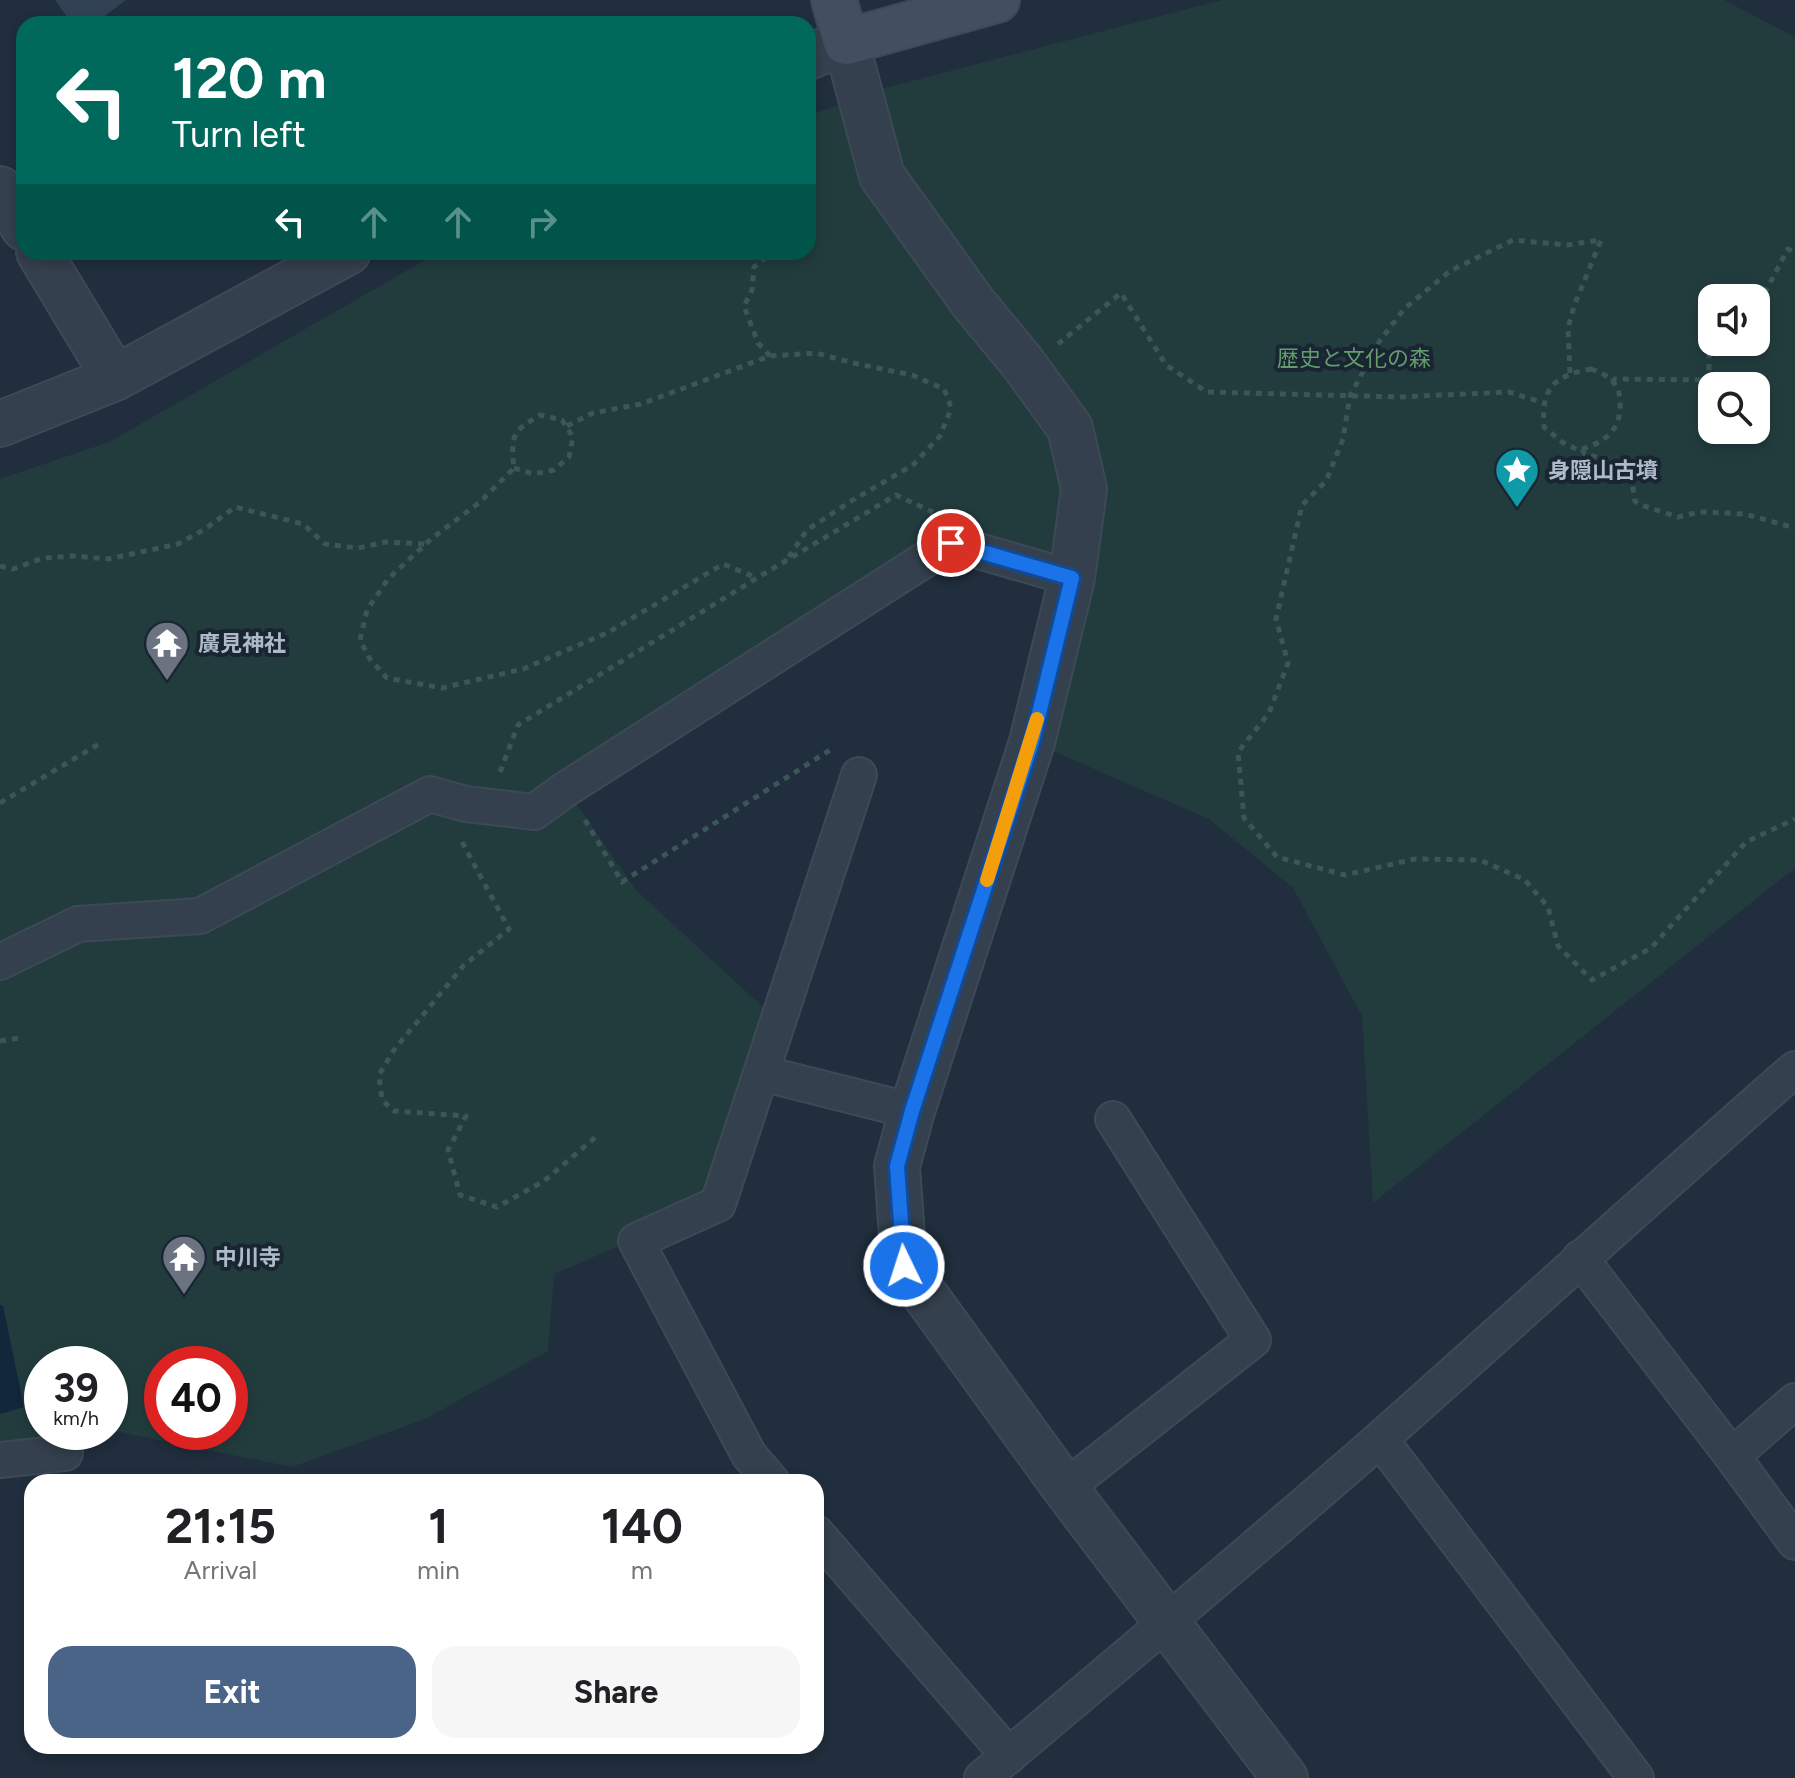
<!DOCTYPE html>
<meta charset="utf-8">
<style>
body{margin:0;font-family:Figtree,"Noto Sans JP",sans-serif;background:#f6f6f6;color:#202124;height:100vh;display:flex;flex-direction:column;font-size:30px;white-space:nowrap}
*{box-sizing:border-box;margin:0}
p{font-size:26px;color:#757577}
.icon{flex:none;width:44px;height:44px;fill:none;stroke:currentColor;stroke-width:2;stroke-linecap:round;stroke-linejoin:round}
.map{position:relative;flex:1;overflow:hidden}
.panel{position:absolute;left:24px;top:1474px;width:800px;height:280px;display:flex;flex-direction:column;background:#fff;border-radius:24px;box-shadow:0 4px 12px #0003}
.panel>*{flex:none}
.top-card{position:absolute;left:16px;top:16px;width:800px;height:244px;border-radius:24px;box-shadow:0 4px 12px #0003;background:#00695c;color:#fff;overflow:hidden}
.tools{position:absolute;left:1698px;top:284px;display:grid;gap:16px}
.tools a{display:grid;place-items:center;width:72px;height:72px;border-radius:16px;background:#fff;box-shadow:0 4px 12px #0003;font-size:40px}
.speed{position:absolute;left:24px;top:1346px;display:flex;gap:16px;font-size:40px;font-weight:700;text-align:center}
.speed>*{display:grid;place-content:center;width:104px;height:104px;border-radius:50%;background:#fff;box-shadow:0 4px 12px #0003;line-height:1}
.speed small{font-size:20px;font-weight:400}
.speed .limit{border:12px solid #d22;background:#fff;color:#111}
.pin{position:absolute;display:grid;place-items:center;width:68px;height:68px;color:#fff;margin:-34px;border:4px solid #fff;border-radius:50%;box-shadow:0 2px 8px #0007}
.me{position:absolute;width:88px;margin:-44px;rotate:356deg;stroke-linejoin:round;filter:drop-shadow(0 0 6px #0008)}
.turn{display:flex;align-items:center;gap:28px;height:168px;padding:0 24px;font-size:36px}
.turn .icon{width:104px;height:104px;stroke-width:2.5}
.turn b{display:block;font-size:56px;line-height:68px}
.lanes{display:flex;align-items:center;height:76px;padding:0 24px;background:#0003;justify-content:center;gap:40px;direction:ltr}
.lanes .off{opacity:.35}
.eta{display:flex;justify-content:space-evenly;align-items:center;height:136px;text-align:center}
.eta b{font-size:48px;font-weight:700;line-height:56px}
.action{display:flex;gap:16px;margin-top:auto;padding:16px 24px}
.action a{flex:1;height:92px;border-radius:24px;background:#4a6487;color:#fff;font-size:32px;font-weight:700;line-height:92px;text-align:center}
.action a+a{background:#f6f6f6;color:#202124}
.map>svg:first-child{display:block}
.green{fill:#223c3e;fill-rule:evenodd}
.water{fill:#12263c}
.building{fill:#314254}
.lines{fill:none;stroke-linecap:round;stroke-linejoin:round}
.minor-casing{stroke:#3d4956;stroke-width:38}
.tertiary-casing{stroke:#3d4956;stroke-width:48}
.secondary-casing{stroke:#3d4956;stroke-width:48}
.path{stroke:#3b5656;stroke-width:5;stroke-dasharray:6 6;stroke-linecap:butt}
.minor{stroke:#34404d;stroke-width:34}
.tertiary{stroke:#34404d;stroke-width:44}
.secondary{stroke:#414f60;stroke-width:44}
.route-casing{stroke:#114b97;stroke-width:20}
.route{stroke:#1a73e8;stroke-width:14}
.slow{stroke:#f59e0b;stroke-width:14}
.labels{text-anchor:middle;stroke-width:8;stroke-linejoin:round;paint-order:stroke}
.park-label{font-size:22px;fill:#639c6d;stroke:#192532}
.poi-label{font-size:22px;font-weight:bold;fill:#afbac9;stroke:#192532;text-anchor:start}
</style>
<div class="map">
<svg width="1795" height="1778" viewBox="0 0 1795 1778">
<rect width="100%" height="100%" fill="#202e3d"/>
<path class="green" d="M1222,0H1724L1795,37V868L1373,1203L1362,1016L1293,888L1209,819L1032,742L1072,578L951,543L566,789L636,890L778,1021L718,1204L554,1274L548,1351L425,1419L292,1467L110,1430V1364H42V1432H75L0,1444V479L109,442L427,259L446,252H808V116L881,89ZM1712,298H1756V342H1712ZM1712,386H1756V430H1712ZM162,1364H230V1432H162Z"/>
<path class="water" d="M0,1305L3,1306L24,1407L0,1414Z"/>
<path class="building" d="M55,0H126L94,24H72Z"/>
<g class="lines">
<g class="minor-casing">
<path id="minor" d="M0,962L78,924L200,916L430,794L466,804L534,812L566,789L951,543L1072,578
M761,1073L912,1111
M1580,1258L1732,1456L1795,1542
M1380,1439L1636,1778
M1732,1456L1795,1401
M0,1460L65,1453
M772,1482L749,1455L636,1241L718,1204L859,775
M1065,1488L1253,1340L1113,1119
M816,1533L1009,1756
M982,1778C1115,1666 1248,1555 1379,1440C1518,1317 1655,1191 1795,1069"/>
</g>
<g class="tertiary-casing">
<path id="tertiary" d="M808,57L846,42L882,176L974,304L1022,362L1070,428L1084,489L1072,578L1032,742L912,1111L897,1166L904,1266L1065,1488L1285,1778
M0,189L24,228
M39,252L115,378
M0,424L115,378L348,252"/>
</g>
<g class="secondary-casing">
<path id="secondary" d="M834,0L846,42L997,0"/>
</g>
<path class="path" d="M777,252H784
M1756,301L1763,296L1788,249L1795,253
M1058,344L1121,293L1166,365L1207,392L1399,397L1509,392L1544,403
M770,356L758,343L744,306L752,290L754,267L772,252
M1591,369C1597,371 1604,374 1609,378C1616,384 1620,391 1620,401C1622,430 1605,443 1578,450L1562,442L1544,427C1541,387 1554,376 1591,369Z
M1570,373L1568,328L1574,306L1601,240L1567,245L1513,240L1450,271L1404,309L1379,342L1350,396L1343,439L1326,481L1302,505L1276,619L1288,663L1269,713L1238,752L1244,818L1277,857L1345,875L1415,859L1480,860L1525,880L1548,907L1558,946L1592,980L1651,948L1746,842L1795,819
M1612,382L1615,379L1709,380V336L1712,334
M567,426L593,413L641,404L770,356L816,353L853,363L912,375L944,389L949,401L951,409L940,436L913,465L853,500L807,530L788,558
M1582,449L1585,454L1627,465L1630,470L1635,501L1638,504L1678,517L1700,512L1745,514L1795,528
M514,468L533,474L554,470L569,457L573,437L562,420L540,415C511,432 511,436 514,468L480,502L431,539L388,579L367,610L360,640L370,659L387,678L442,688L523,669L609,632L723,564L757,578
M0,566L13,569L43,558L75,556L108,559L178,544L205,529L235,507L303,524L325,544L358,548L386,542L426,544
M500,772L518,725L757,578L896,495L933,512
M0,803L99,744
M585,820L622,882L830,750
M462,842L509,929L464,965L394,1050L379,1075L382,1100L394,1111L466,1116L448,1150L460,1195L497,1207L544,1181L597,1136
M0,1041L19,1038"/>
<use href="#minor" class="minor"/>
<use href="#tertiary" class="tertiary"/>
<use href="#secondary" class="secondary"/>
</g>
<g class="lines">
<g class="route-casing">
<path id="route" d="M904,1266L897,1166L912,1111L1032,742L1072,578L951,543"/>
</g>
<use href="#route" class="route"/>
<path class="slow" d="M987,880L1037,719"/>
</g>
<defs>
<g id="sight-pin" transform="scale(2.3)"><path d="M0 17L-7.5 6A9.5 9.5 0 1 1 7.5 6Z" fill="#0f9aa8" stroke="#192532"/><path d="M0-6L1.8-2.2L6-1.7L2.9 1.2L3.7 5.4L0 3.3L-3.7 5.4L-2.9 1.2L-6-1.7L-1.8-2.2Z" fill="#fff"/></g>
<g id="temple-pin" transform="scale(2.3)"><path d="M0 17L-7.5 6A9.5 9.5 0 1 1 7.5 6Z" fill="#6b7280" stroke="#192532"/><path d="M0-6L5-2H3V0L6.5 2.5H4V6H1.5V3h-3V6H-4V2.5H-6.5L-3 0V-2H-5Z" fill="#fff"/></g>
</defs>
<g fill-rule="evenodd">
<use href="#sight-pin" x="1517" y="470"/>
<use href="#temple-pin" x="167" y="643"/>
<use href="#temple-pin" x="184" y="1257"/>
</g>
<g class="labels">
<g class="park-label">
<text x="1354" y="366">歴史と文化の森</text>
</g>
<g class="poi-label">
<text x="1548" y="478">身隠山古墳</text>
<text x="198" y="651">廣見神社</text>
<text x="215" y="1265">中川寺</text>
</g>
</g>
</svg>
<div class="tools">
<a><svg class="icon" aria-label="sound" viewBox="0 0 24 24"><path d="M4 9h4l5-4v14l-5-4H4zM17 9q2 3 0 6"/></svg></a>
<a><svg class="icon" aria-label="search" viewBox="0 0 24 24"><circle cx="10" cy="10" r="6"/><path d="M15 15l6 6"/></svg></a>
</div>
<div class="speed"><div>39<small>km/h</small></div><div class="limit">40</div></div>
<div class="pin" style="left:951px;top:543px;background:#d93025"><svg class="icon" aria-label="arrive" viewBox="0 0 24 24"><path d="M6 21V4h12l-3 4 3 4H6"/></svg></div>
<svg class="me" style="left:904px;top:1266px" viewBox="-20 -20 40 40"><circle r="17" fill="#1a73e8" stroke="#fff" stroke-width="3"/><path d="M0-11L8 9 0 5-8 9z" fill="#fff"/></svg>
<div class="top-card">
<div class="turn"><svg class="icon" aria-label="left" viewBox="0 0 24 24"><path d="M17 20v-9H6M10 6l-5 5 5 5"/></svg><div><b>120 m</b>Turn left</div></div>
<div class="lanes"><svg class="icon" aria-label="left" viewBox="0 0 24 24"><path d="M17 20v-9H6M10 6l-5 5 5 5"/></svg><svg class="icon off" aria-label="ahead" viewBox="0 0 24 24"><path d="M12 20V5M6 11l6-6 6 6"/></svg><svg class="icon off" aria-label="ahead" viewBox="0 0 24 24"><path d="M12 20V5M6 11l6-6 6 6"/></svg><svg class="icon off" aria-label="right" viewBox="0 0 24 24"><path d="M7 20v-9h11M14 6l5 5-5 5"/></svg></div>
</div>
<section class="panel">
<div class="eta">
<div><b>21:15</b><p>Arrival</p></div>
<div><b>1</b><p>min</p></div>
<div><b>140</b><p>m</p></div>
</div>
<div class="action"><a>Exit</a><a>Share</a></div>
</section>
</div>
